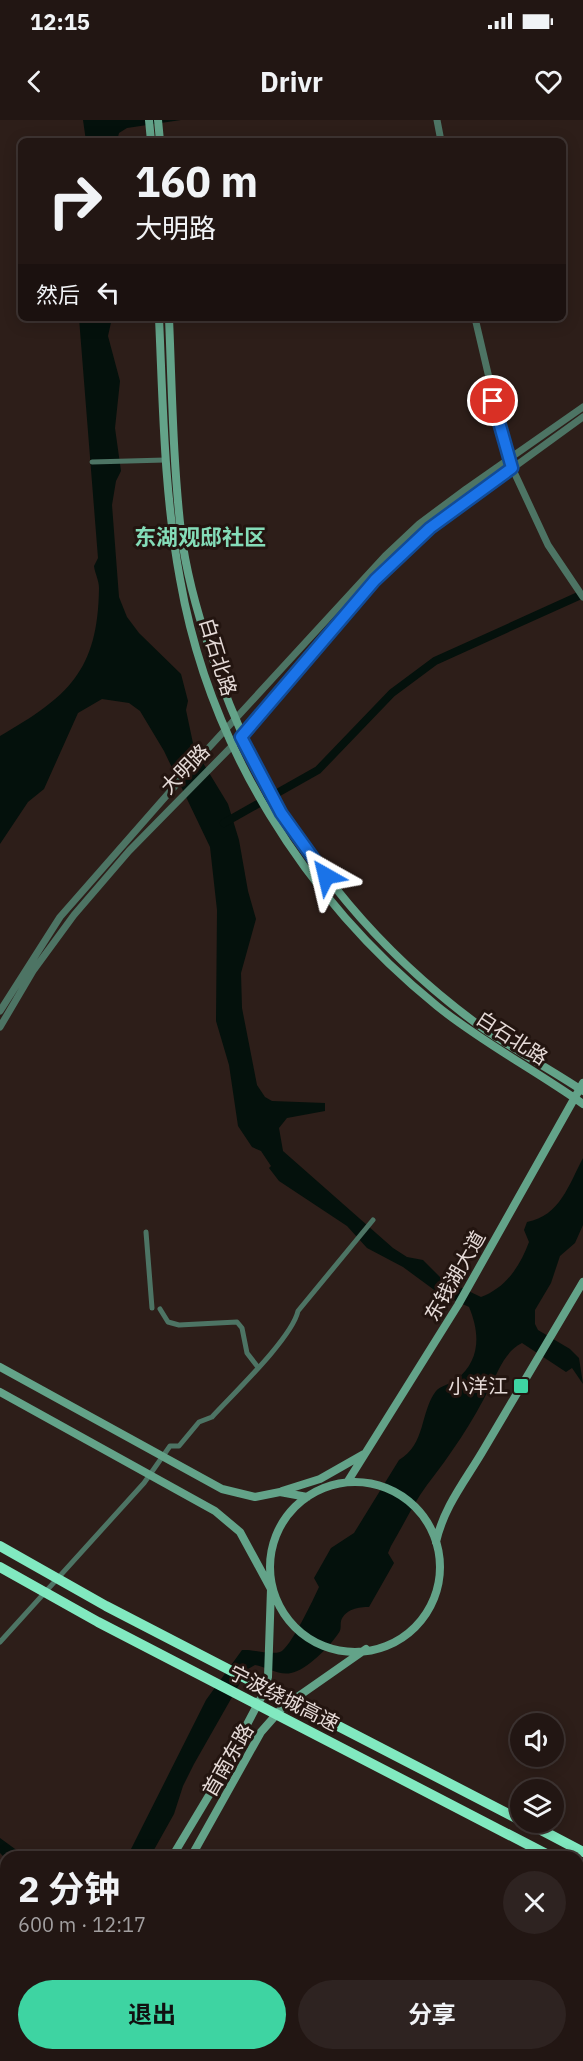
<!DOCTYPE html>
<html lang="zh">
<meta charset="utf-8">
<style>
body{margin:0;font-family:"IBM Plex Sans","Noto Sans SC",sans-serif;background:#2e2321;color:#f1f3f6;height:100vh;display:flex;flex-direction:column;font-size:22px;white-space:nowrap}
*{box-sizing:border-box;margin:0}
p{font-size:20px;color:#a29fa0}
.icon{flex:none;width:33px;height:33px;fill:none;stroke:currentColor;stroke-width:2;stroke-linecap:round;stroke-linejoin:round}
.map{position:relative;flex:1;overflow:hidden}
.side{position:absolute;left:0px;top:1731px;width:584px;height:210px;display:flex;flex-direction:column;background:#221613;border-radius:18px 18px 0 0;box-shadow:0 3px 15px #0003,0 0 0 2px #3f3533}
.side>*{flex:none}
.hud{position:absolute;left:18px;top:18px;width:548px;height:183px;border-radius:9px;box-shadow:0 3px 15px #0003,0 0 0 2px #3f3533;background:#221613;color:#f1f3f6;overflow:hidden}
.tools{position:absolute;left:510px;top:1593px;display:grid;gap:12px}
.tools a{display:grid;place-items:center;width:54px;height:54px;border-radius:50%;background:#221613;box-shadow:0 3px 15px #0003,0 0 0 2px #3f3533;font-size:30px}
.pin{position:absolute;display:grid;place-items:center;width:51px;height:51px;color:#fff;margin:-26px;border:3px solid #fff;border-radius:50%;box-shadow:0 2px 6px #0007}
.me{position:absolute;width:66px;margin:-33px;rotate:323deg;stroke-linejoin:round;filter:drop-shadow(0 0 4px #0008)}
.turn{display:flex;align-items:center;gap:21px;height:126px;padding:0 18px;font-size:27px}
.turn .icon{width:78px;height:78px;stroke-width:2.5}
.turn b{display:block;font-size:42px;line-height:51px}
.then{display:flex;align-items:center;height:57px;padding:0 18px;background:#0003;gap:12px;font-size:22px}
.round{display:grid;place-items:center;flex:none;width:63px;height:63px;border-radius:32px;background:#2e2321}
.overview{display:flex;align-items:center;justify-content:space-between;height:102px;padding:0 18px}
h1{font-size:36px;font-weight:700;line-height:45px}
.primary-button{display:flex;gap:12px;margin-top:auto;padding:12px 18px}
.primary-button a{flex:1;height:69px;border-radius:36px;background:#3ed4a2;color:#111;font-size:24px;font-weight:700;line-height:69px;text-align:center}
.primary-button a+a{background:#2e2321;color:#f1f3f6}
.status{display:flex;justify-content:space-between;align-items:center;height:42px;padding:0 30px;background:#221613;direction:ltr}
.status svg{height:16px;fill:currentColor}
header{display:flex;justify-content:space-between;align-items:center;height:78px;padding:0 18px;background:#221613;font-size:27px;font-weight:700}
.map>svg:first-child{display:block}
.water{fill:#04110c}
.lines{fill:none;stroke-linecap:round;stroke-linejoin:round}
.canal{stroke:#04110c;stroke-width:8}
.minor{stroke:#4d7464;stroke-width:5}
.tertiary{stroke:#4d7464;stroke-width:7}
.secondary{stroke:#63a389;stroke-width:8}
.motorway{stroke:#81e9c0;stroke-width:10}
.rail{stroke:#9c908c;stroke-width:2;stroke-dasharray:8 8;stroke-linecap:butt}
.motorway-bridge{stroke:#81e9c0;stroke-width:10}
.route-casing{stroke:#114b97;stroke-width:15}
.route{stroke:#1a73e8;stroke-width:10}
.poi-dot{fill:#3ed4a2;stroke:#231510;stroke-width:2}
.labels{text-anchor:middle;stroke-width:6;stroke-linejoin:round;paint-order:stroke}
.street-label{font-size:20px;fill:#e6dbd8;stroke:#231510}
.poi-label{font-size:20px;fill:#e6dbd8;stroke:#231510;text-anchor:end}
.quarter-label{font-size:22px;font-weight:bold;fill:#84dcb8;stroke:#231510}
</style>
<div class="status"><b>12:15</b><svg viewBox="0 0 49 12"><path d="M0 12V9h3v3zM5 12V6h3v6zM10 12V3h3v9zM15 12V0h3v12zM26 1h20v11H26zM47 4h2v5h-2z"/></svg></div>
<header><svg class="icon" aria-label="back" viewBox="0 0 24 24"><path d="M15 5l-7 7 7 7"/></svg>Drivr<svg class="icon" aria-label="heart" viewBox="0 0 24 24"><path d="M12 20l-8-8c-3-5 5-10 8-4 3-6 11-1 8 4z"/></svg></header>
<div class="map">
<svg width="583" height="1941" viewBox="0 0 583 1941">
<rect width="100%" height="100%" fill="#2d1e19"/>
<path class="water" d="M83,0H181L127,8L119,13L117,21H86Z
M79,198H112L108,216L120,261L115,308L121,351L116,361L112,385L119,477L127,497L139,513L181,554L188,581L186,590L194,628L228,684L239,720L248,771L256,799L241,853L242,888L257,965L265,977L272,981L325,983V991L287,998L279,1008L283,1031L393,1128L407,1137L423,1140L441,1158L481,1177C506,1168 520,1146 529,1122L524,1110L527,1102C560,1096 569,1064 583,1038V1105L575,1123L560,1136L551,1163L535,1190V1204L538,1210L570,1229L579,1238L583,1264L572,1248L566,1252L522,1223C505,1231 498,1252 490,1267C472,1303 451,1334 427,1365C413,1384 403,1406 391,1426L388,1433L394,1443L369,1487C359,1487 345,1489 341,1501C340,1506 342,1509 338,1514C329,1527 307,1550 291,1553C280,1556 266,1547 255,1545L248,1549L194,1644L183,1666L174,1694L150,1737H127L206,1580L242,1530C253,1529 270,1535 280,1532C290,1529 314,1478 319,1467L314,1458L331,1428L354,1413L399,1340C426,1324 420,1292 436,1271C440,1266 450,1264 456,1260C481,1240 480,1213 469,1187L437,1172L403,1147L367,1128L347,1106L279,1061L269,1048L271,1046L261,1031L252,1027L238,1006L229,945L216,901L217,790L210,727L164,631L140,591L129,583L102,579L78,593L44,669L28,682L0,724V616C68,577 98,551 99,468C99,460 95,454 94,446L98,438Z
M0,1718L26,1737L6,1739L0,1733Z
M0,1896L6,1897V1935H60L66,1941H0L2,1924Z"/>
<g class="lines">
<path class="canal" d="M224,703L318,650L392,573L435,541L583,474"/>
<path class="minor" d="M92,342L165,340
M146,1112L152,1188
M160,1189L168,1202L179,1205L237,1202L242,1208L247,1233L257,1246
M0,1522L144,1363L170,1326H179L199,1302L212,1297C233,1274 292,1218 298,1191L373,1100"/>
<path class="tertiary" d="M437,0L441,21
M475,198L508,339L548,425L583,477
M0,891L60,797L203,634L385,436L419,404L466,369L583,287
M0,907L33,851L74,795L129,731L241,617L375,460L430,408L583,297"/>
<path class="secondary" d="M149,0L151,21
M158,0L160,21
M159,198C163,285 164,373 180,459C209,626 305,779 437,886C483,923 535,950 583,984
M169,198C172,269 173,342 181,412C186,452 197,492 210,530C260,686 351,813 484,909C516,931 550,949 583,971
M0,1247L222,1369L255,1377L280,1372L307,1377
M0,1272L215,1391L240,1412L271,1469L268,1557L262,1576L214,1667L172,1737
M348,1361L458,1185L583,963
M270 1447a85 85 0 1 1 170 0a85 85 0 1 1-170 0Z
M282,1371L320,1359L364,1334
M436,1422C444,1386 466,1360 484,1329C517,1273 550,1218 583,1162
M191,1737L261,1612L283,1587L366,1529
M49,1941L53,1935
M77,1941L81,1935"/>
<path class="motorway" d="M526,1702L583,1732
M578,1750L583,1753"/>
<path class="rail" d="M0,1759L6,1762
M0,1771L6,1774
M0,1791L6,1794
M304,1935L317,1941
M328,1935L341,1941
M346,1935L359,1941
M380,1935L393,1941"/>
<path class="motorway-bridge" d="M0,1426L106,1486L520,1700
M0,1447L98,1502L552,1737"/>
</g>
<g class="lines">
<g class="route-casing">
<path id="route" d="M326,756L281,693L241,617L375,460L430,408L512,348L493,281"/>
</g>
<use href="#route" class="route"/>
</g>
<rect class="poi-dot" x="513" y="1258" width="16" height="16" rx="3"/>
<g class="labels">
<g class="street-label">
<text transform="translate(218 537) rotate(73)" y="7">白石北路</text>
<text transform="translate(185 649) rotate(-46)" y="7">大明路</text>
<text transform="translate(512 918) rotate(33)" y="7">白石北路</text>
<text transform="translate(455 1156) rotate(-60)" y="7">东钱湖大道</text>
<text transform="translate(284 1578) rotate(27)" y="7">宁波绕城高速</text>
<text transform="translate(228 1640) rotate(-60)" y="7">首南东路</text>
</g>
<g class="poi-label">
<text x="508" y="1273">小洋江</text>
</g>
<g class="quarter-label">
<text x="200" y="425">东湖观邸社区</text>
</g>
</g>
</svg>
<div class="tools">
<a><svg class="icon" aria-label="sound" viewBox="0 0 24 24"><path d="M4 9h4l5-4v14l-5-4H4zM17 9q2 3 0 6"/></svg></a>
<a><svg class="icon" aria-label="layers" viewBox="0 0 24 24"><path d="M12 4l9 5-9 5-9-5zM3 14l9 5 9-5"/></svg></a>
</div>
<div class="pin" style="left:493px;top:281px;background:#d93025"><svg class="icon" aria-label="arrive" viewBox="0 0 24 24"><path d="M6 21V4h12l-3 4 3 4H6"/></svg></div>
<svg class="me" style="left:326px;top:756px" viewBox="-20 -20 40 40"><path d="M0-17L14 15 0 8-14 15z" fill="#1a73e8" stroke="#fff" stroke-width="4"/></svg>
<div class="hud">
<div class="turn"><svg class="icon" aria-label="right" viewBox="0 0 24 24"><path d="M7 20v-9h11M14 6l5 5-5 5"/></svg><div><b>160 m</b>大明路</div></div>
<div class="then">然后<svg class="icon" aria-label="left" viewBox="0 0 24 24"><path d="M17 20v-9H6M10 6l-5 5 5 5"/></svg></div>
</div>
<section class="side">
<div class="overview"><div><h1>2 分钟</h1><p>600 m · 12:17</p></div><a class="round"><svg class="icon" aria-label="close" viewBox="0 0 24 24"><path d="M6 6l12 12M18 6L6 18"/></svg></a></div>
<div class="primary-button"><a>退出</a><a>分享</a></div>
</section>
</div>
